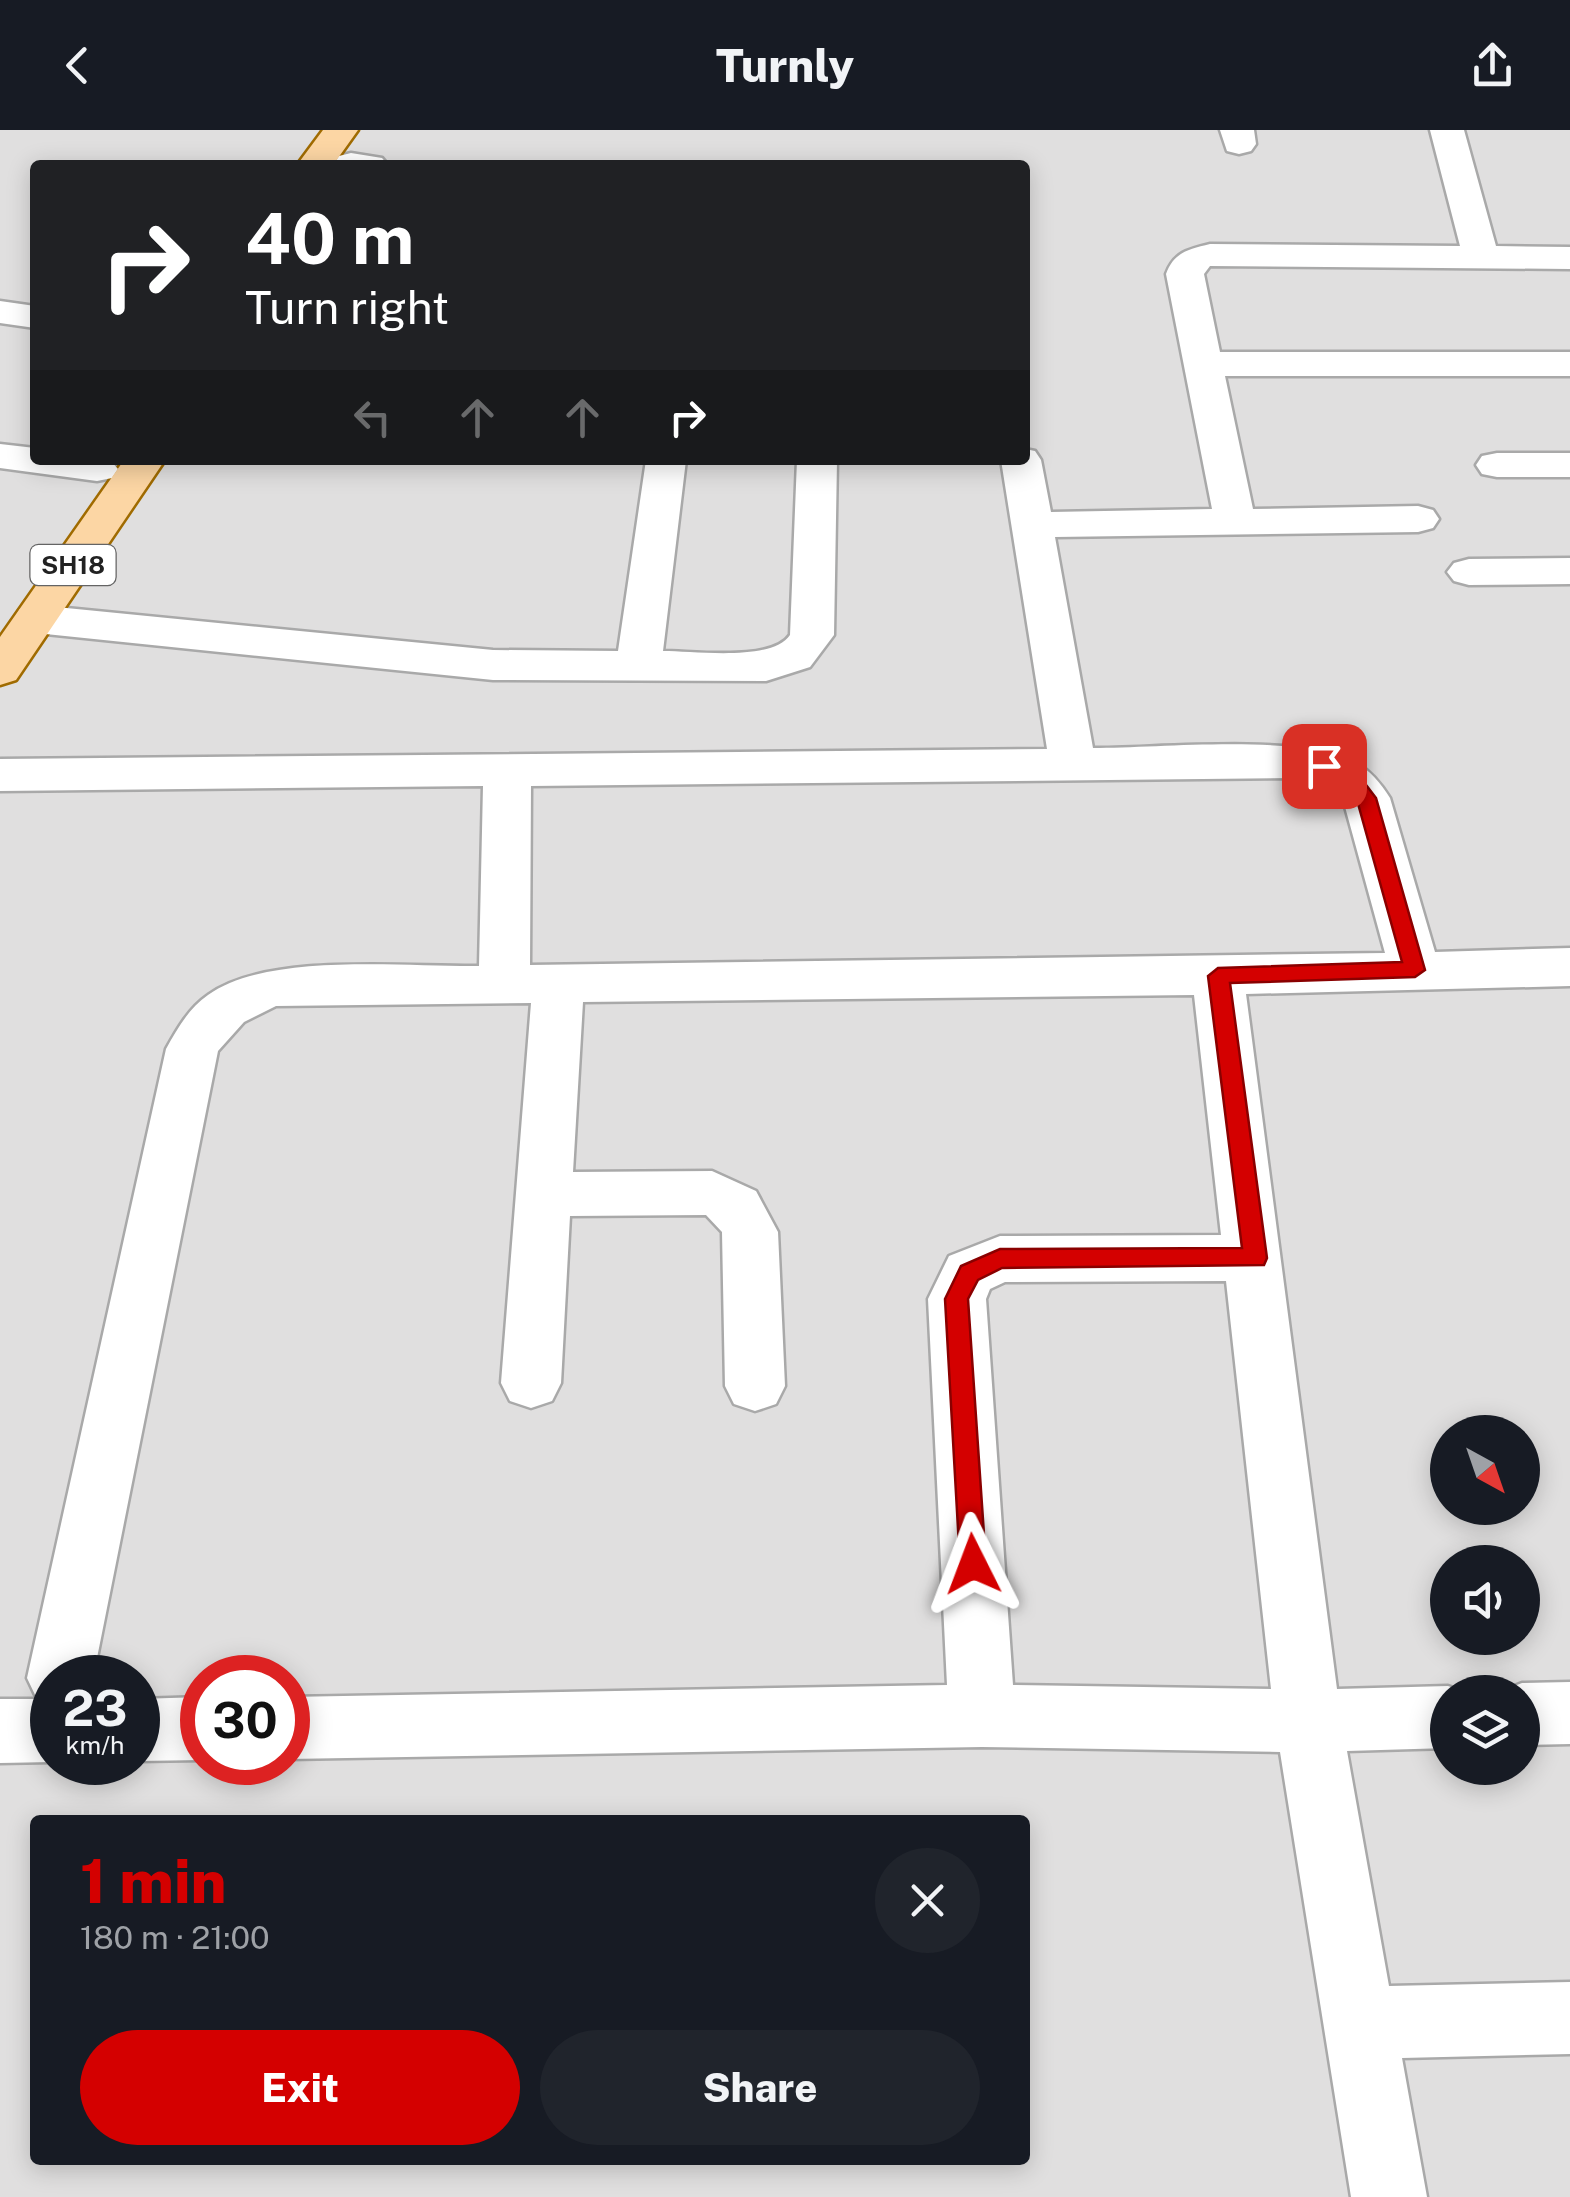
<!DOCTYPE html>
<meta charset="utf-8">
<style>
body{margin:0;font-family:"Public Sans",sans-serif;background:#20242c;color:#f1f3f6;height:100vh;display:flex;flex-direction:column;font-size:38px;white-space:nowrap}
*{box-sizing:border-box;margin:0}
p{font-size:32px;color:#9ea1a6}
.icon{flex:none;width:55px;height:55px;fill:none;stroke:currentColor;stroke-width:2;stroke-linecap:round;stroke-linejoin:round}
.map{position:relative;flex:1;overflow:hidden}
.details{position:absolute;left:30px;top:1685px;width:1000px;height:350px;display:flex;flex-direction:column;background:#171b24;border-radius:10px;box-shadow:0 5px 25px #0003}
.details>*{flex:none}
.hud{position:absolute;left:30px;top:30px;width:1000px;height:305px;border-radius:10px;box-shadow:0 5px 25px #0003;background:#202124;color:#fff;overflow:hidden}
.needle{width:65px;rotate:140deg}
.buttons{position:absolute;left:1430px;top:1285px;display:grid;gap:20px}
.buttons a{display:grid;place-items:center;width:110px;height:110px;border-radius:50%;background:#171b24;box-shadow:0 5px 25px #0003;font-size:50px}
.speed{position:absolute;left:30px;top:1525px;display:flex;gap:20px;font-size:50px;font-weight:700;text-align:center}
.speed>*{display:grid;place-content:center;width:130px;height:130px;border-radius:50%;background:#171b24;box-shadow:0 5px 25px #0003;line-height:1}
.speed small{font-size:25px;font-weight:400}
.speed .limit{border:15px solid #d22;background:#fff;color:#111}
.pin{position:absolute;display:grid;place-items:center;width:85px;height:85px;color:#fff;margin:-42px;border-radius:20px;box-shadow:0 5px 15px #0006}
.me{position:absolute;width:110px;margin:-55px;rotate:357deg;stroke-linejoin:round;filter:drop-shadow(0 0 8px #0008)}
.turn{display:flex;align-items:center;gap:35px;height:210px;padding:0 50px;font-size:45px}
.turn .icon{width:130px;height:130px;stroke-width:2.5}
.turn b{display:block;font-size:70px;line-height:85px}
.lanes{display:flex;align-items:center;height:95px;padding:0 50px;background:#0003;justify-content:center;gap:50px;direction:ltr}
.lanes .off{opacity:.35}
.round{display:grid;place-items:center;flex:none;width:105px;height:105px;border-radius:52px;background:#20242c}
.overview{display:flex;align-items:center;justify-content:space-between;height:170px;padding:0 50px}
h1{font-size:60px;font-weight:800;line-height:75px;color:#d40000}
.action{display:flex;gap:20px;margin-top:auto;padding:20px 50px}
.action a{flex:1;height:115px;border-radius:60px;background:#d40000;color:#fff;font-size:40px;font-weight:800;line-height:115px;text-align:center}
.action a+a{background:#20242c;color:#f1f3f6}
header{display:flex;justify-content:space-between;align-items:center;height:130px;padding:0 50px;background:#171b24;font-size:45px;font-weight:800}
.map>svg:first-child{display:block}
.residential{fill:#e0dfdf;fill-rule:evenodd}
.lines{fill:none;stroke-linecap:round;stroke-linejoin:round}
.minor-casing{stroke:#a9a9a9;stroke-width:5}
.major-casing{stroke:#a06b00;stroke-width:5}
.minor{fill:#fff;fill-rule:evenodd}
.major{fill:#fcd6a4;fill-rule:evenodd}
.route{fill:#d40000;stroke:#8a0000;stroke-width:2.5}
.labels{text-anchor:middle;stroke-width:8;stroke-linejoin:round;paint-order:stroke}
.shield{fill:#fff;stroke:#646464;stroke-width:2.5}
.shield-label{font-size:25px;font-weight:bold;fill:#222}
</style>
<header><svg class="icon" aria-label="back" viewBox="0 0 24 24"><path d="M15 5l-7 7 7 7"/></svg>Turnly<svg class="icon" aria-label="share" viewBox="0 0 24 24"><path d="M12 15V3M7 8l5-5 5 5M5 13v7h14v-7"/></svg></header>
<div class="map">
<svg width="1570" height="2067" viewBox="0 0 1570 2067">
<rect width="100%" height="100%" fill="#f2efe9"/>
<path class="residential" d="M0,0H1570V2067H0ZM35,35H1025V330H35ZM1448,1302H1522V1378H1448ZM1448,1432H1522V1508H1448ZM52,1548H138V1632H52ZM202,1548H288V1632H202ZM1448,1562H1522V1638H1448ZM35,1690H1025V2030H35Z"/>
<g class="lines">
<g class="minor-casing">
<path id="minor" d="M1220,0H1254L1256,14L1251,21L1239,24L1227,21Z
M1430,0H1464L1496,116L1570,117V139L1210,136L1204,144L1220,222H1570V246H1225L1253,379L1418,376L1433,380L1439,389L1433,398L1418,402L1055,407L1093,618C1160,618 1294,604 1351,630C1368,638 1380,652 1390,668L1435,822L1570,818V856L1246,864L1337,1559L1448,1556L1465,1562H1448V1618L1347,1621L1389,1856L1570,1852V1924L1402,1928L1427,2067H1351L1280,1622L982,1617L288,1629V1567L947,1555L928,1169L949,1126L1000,1106L1221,1105L1194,865L583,872L573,1042L712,1041L756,1061L778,1102L785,1256L776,1274L755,1281L734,1274L725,1256L722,1102L706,1085L570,1086L561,1253L552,1271L531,1278L510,1271L501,1253L531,873L276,876L244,892L218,921L93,1548H52V1632L0,1633V1569H37L27,1548L166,919C177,899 189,878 208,865C267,822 405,837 479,836L483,656L0,661V629L1047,619L1001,330H1025V319L1035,321L1041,330L1051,382L1212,379L1166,144C1174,122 1189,119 1210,114L1460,116ZM1294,648L1318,653L1344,673L1385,823L530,835L531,656ZM1226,1151L1271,1559L1013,1555L986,1169L990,1159L1005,1152Z
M351,23L382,28L388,35L334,33L339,26Z
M0,171L35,176V198L0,193Z
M0,314L35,318V330H110L118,339L112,348L97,351L0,338Z
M1497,323H1570V347H1497L1482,344L1476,335L1482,326Z
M646,330H686L663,521C694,521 772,532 790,505L797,330H837L834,505L810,537L766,551L493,550L36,503L20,499L14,489L20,479L36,475L493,520L618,521Z
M1570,428V454L1469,455L1454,451L1447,442L1454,433L1469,429Z
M1570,1552V1614L1522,1615V1562H1499L1522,1553Z
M202,1567V1630L138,1631V1569Z"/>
</g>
<g class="major-casing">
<path id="major" d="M323,0H358L333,35H297Z
M124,330H165L16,550L0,555V507Z"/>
</g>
<use href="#minor" class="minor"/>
<use href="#major" class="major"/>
</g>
<path class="route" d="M1324,629L1357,643L1376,668L1425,840L1415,847L1230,853L1267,1128L1264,1135L1002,1138L978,1150L968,1169L986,1434L982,1443L973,1446L964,1443L960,1434L945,1169L961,1136L1000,1119L1242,1118L1208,846L1218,838L1402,832L1357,670L1343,652L1317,640V631Z"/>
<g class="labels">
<rect class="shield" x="30.5" y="415" width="85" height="40" rx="8"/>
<g class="shield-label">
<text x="73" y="444">SH18</text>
</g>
</g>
</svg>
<div class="buttons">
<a><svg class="needle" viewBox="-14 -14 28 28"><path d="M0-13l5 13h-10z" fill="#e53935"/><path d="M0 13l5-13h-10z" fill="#9ea1a6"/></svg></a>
<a><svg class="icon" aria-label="sound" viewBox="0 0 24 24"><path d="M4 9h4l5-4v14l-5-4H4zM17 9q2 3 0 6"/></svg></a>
<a><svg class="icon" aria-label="layers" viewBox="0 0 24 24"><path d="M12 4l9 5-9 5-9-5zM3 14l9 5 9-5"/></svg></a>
</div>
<div class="speed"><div>23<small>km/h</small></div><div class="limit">30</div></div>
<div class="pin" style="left:1324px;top:636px;background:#d93025"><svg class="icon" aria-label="arrive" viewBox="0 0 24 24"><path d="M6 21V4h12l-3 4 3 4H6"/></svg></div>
<svg class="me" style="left:973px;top:1434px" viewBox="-20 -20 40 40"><path d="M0-17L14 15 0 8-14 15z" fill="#d40000" stroke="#fff" stroke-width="4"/></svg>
<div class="hud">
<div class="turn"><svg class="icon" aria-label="right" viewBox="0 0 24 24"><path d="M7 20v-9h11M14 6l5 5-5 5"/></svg><div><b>40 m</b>Turn right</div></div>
<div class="lanes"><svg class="icon off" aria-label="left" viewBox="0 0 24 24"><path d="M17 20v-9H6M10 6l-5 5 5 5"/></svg><svg class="icon off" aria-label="ahead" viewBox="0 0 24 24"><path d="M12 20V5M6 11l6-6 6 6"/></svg><svg class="icon off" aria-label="ahead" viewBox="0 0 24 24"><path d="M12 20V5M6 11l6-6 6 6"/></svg><svg class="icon" aria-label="right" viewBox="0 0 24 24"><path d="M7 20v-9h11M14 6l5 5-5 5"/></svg></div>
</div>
<section class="details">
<div class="overview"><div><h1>1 min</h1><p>180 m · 21:00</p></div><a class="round"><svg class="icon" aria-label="close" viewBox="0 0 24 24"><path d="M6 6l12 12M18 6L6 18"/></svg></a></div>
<div class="action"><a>Exit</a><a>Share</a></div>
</section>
</div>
